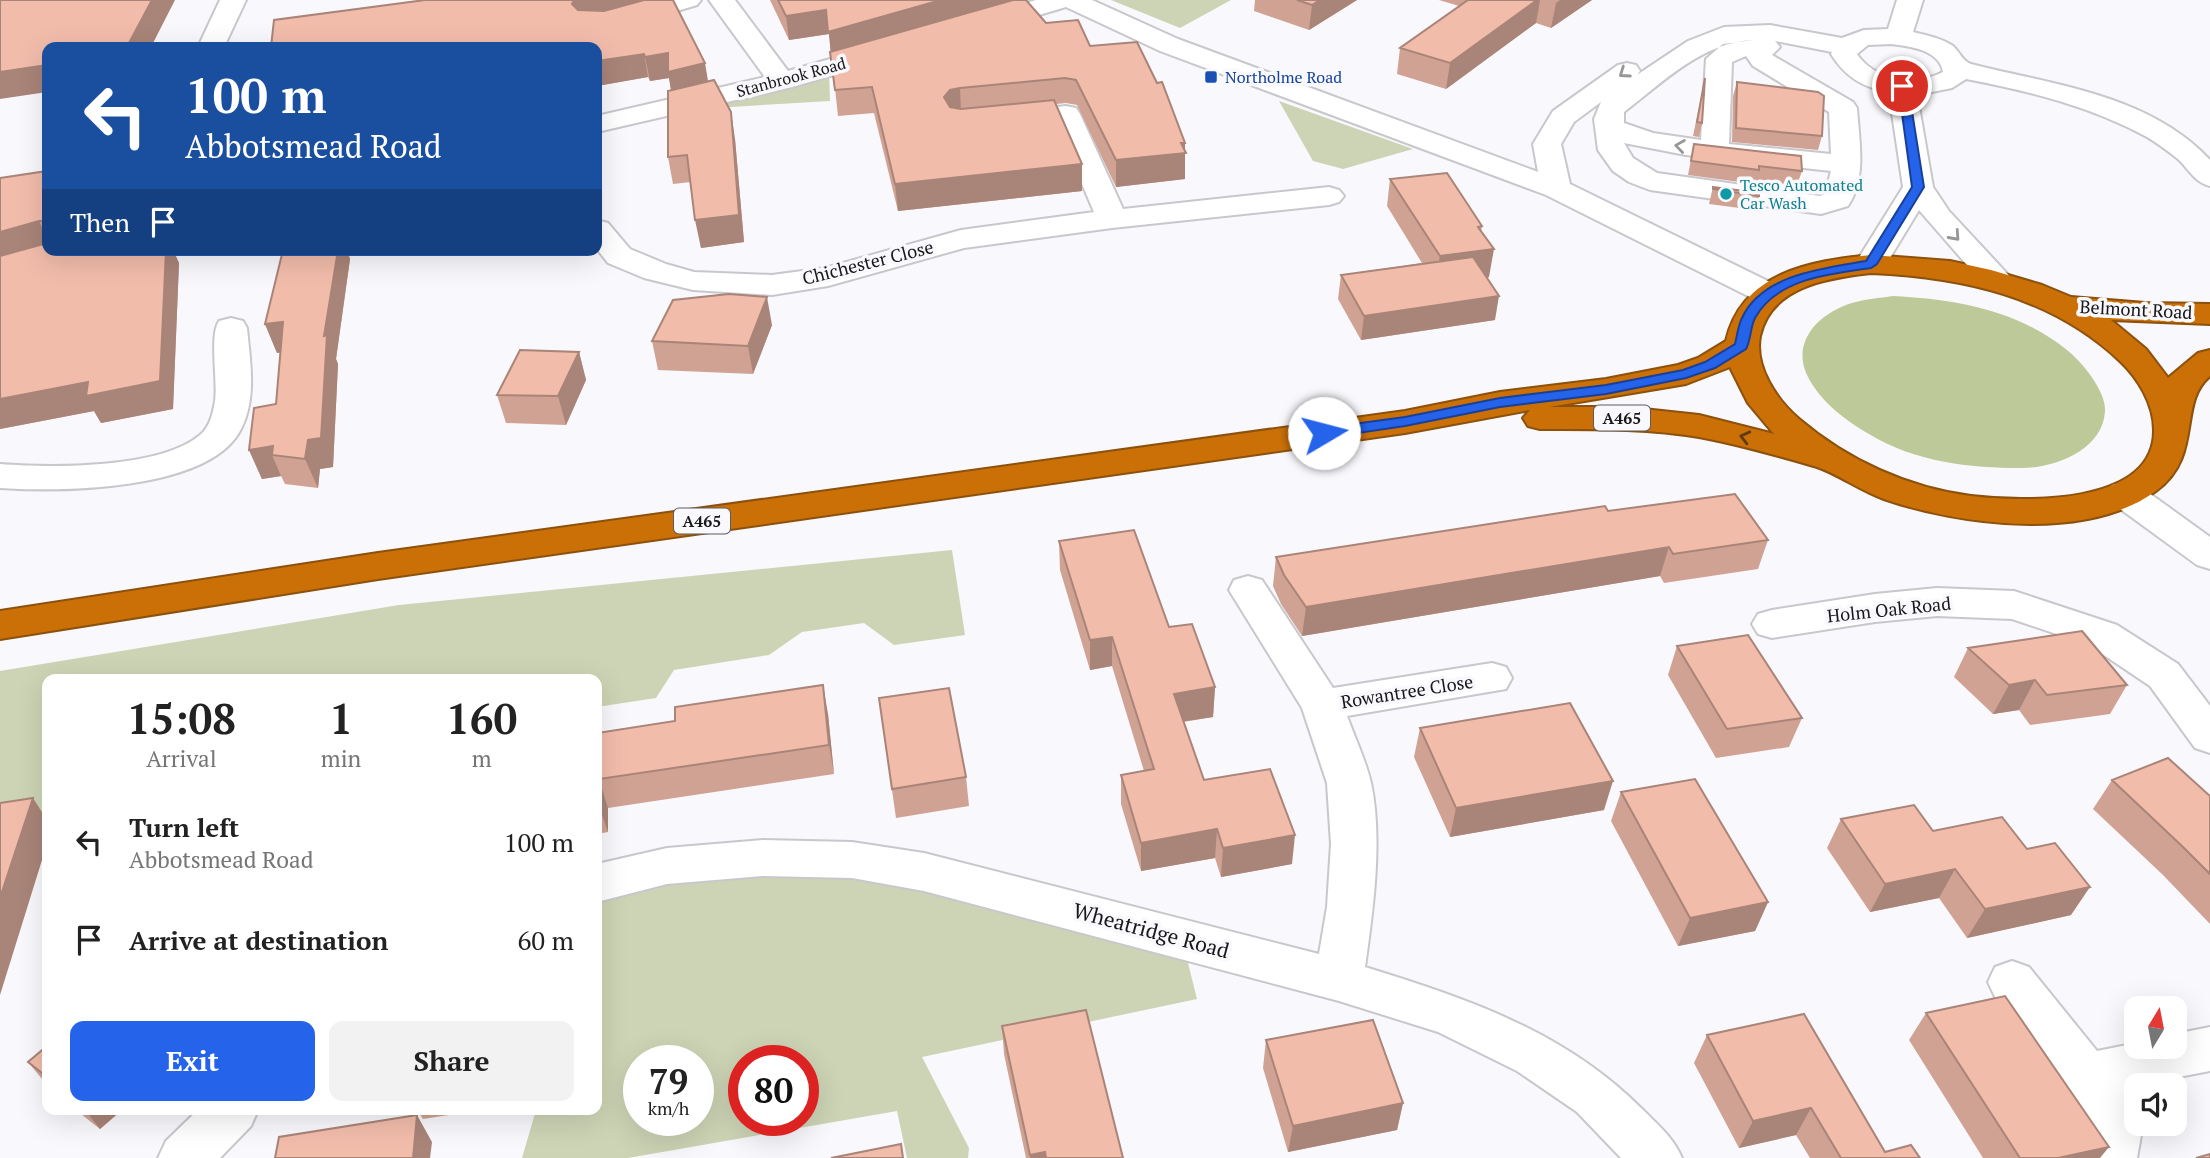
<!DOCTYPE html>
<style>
body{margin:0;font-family:"PT Serif",serif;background:#f2f2f2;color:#222;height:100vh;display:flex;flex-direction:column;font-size:26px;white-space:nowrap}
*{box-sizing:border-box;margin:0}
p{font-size:23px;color:#767676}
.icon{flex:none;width:38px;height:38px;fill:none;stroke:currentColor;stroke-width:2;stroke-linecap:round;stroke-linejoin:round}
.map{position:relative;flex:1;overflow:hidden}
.sheet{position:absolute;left:42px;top:674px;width:560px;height:441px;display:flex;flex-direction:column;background:#fff;border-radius:14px;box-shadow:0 7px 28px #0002}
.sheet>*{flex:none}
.top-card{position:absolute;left:42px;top:42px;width:560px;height:214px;border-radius:14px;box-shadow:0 7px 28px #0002;background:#1a4fa0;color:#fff;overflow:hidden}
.needle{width:46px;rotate:10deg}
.tools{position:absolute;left:2124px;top:996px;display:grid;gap:14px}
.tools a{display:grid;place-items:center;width:63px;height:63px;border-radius:14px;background:#fff;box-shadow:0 7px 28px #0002;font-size:35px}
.speed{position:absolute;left:623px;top:1045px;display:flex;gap:14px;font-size:35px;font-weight:700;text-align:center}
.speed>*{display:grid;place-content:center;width:91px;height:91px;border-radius:50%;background:#fff;box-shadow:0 7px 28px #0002;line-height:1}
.speed small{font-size:18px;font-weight:400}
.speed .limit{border:10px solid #d22;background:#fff;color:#111}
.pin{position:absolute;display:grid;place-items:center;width:60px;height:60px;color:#fff;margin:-30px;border:4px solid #fff;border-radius:50%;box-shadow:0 2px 7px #0007}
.me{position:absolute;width:77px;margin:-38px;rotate:82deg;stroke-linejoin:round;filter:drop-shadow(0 0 5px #0008)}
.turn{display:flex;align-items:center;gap:24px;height:147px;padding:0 28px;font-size:32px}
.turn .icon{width:91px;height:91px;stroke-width:2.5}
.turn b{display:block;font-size:49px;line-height:60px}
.then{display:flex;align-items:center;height:66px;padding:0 28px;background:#0003;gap:14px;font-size:26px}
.eta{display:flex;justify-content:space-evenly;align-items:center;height:119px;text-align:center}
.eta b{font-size:42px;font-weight:700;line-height:49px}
.action{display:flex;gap:14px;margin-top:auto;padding:14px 28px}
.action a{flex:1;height:80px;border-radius:14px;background:#2563eb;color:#fff;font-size:28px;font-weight:700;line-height:80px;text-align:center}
.action a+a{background:#f2f2f2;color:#222}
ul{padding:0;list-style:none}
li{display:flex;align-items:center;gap:21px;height:98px;padding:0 28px}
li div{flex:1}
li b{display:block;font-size:26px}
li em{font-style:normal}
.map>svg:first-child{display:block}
.green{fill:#cdd4b5;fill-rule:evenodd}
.forest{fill:#bdc998}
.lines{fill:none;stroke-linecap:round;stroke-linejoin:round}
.minor-casing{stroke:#c8c7cb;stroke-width:4}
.highway-casing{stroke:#8c510d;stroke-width:4}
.minor{fill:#fff;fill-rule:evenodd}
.highway{fill:#cb7006;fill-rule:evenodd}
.wall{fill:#d0a293}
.shaded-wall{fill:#a98478}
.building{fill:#f2bcab;stroke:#a98478;stroke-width:2}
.oneway{stroke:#979798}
.oneway2{stroke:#603b11}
.route{fill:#2563eb;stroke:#184099;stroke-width:2}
.transit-dot{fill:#1a4fb4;stroke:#f9f8fc;stroke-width:2.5}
.culture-dot{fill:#0f9aa8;stroke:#f9f8fc;stroke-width:2.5}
.labels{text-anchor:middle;stroke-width:7;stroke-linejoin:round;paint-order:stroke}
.far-street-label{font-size:16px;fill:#181819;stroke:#f9f8fc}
.far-transit-label{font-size:16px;fill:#164399;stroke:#f9f8fc;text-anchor:start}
.far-culture-label{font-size:16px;fill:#0d838f;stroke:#f9f8fc;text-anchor:start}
.shield{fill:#f9f8fc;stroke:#5c5b5d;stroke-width:2}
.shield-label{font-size:16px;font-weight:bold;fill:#181819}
.street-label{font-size:18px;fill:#181819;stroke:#f9f8fc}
.near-street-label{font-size:21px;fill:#181819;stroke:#f9f8fc}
</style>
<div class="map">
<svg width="2210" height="1158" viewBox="0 0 2210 1158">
<rect width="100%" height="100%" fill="#f9f8fc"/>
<path class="green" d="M1111,0H1231L1180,28Z
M829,68L830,101L646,112Z
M1279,101L1413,149L1343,169L1313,161Z
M952,550L965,635L894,645L864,623L802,632L769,655L674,670L656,698L597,707V679H47V826L0,832V671L399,605Z
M763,858L1182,939L1197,999L922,1057L969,1148L968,1158H907L897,1111L628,1158H522L536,1110H597V883L667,866ZM639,1060H698V1120H639ZM744,1060H803V1120H744Z"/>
<path class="forest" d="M1893,296C1954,299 2018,310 2067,350C2082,362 2106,391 2105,411C2103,450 2055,468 2022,468C1969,468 1915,462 1869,434C1846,421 1820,401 1808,377C1790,342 1819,313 1852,303C1865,299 1880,298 1893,296Z"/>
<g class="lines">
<g class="minor-casing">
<path id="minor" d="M220,0H246L224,47H198Z
M661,0H701L697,5L624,27L615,24L611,19L615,14Z
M709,0H735L788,71L883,44L892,46L896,52L892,58L792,87L597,132V116L765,77Z
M1036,0H1092L1178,39L1538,172L1533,144L1553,111L1618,65L1627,63L1636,65L1640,71L1637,75L1688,41L1724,27L1770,25L1842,38L1864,30L1888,29L1897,0H1923L1913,32C1926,35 1941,38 1953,46C1959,51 1963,62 1971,64C2053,85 2148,94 2210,160V186C2194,182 2189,169 2178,159C2168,151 2157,143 2147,137C2090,106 2029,91 1966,79L1952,88L1917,95L1933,187L1949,211L2014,281L2009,288L1998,290L1987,288L1919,210L1882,271L1871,273L1860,271L1855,264L1903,187L1889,93C1862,86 1846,78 1831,54L1832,52L1775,41L1780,47L1772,55L1853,102L1857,108C1859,141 1867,178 1848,206L1821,214L1650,190L1629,182L1613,171L1598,150L1594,119L1601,102L1574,122L1561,144L1570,184L1780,287L1785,294L1780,301L1769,304L1758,301L1546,195L1160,51L1066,7L985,31L976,28L972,23L976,18ZM1754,40L1723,44L1706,59L1701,140L1653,133L1624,123V112C1663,82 1702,42 1754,40ZM1891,44C1909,46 1940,50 1943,72C1916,86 1875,81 1857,54L1868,45ZM1746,56L1753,66L1829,112L1831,154L1729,144L1732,62ZM1624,143L1686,155L1831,171L1825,194L1820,196L1657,173L1633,158Z
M1066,106L1076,108L1080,114L1123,209L1329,187L1339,190L1344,196L1339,202L1329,205L1112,228L964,248L828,286L772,295L693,290L644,278L608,263L597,249V220L608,223L630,249L666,264L694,272L772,275L825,268L961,230L1094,212L1056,123L1008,127L998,125L994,119L998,113Z
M231,318L243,321L247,328C250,361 257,398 241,429C210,491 61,492 0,488V464C51,468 160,469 200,435C210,427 213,413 215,401C218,380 209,336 219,321Z
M2125,482L2138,485L2210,537V569L2197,565L2112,503L2107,494L2112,485Z
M1248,576L1262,580L1333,688L1492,663L1506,667L1512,678L1506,689L1347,716C1355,738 1366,761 1371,783C1383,839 1373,911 1365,967C1468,999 1564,1031 1642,1109C1658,1125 1673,1137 1682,1158H1621L1577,1112L1517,1071L1438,1032L1339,1001L924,891L852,878L763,876L667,884L597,902V864L667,848L763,840L852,842L924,853L1319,954L1327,907L1331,844L1327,783L1302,708L1229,590L1234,580Z
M1937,588L2014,591L2117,625L2178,664L2210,706V753L2195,748L2150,686L2089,645L2012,619L1937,616L1875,622L1772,638L1758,634L1752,624L1758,614L1772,610L1875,594Z
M2012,961L2029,967L2097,1051L2137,1043V1046H2175V1034L2210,1027V1071L2137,1085V1087L2125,1090L2137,1108V1124H2143L2137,1158H2085L2092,1127L2068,1092L1995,997L1988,982L1995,967Z
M198,1110H258L251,1126L220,1158H158L166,1141Z"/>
</g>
<g class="highway-casing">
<path id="highway" d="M1871,255L1950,261L1991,270L2042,285L2071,297L2145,303L2210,304V324L2111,320L2146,349L2168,378L2198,353L2210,350V376C2177,403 2204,456 2156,491C2087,542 1959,525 1884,499C1861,491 1838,474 1817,467C1779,456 1738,444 1699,437C1646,428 1593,429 1540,429L1528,426L1523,418L1530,410L1405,433L378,579L0,639V611L378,553L1405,411L1500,392L1606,379L1678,365L1698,358L1726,341C1742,272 1811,261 1871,255ZM1871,273C1962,277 2051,296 2120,361C2138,378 2154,404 2154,430C2155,507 2022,502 1971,496C1908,488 1847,460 1799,419C1777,400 1754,367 1760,336C1771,286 1828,278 1871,273ZM1730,367L1748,403L1774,434L1699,415L1625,407H1549L1686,384Z"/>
</g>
<use href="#minor" class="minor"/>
<use href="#highway" class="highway"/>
</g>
<path class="wall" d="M673,0L708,82L735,139L744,242L701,248L691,182L673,184L668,157L671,90L669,78L650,81L648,77L597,86V47Z
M770,0H1010L1046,23L1090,46L1185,143V179L1116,187L1077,105L1066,103L1056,104L1082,164V191L898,211L874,113L838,116L829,34L789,40Z
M1255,0H1357L1309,30L1254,11Z
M1439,0H1592L1551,28L1536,23L1446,89L1397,74L1400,48L1459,6Z
M1705,78L1702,123L1699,137L1693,136Z
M1737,82L1822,136L1818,150L1732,142L1733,96Z
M1694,144L1802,171L1797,185L1756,181L1755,184L1688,175Z
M47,171V250H173L179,263L173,409L101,423L94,411L0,429Z
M1390,179L1482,226L1481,232L1489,277L1487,278L1495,320L1361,340L1338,299L1341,275L1422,263L1387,206Z
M1713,187L1759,196L1755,210L1709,204Z
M283,250H347L350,259L336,359L338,364L333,467L320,469L318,488L285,484L281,476L262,479L249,450L276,404L280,352L277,353L265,324Z
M772,325L753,374L658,370L652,341Z
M579,352L586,380L566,425L506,423L497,395Z
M1608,511L1768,540L1758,569L1664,583L1660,576L1302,636L1281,604L1273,586L1276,557Z
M1059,541L1169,627L1215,687L1213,717L1183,722L1204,780L1292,864L1221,877L1215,858L1141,871L1121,804V775L1144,771L1112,666L1090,670L1060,570Z
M1677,646L1802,718L1789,747L1716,758L1668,675Z
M1968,648L2127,685L2110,714L2030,725L2019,710L1993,714L1954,677Z
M879,698L966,777L969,806L896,818Z
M828,714L834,774L608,808V832L597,834V733Z
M1420,728L1604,810L1450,837L1414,757Z
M2112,780L2210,796V924L2163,875L2093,809Z
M1621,792L1768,902L1755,931L1678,946L1611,821Z
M1841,819L1933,831L2071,915L1967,938L1939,898L1870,912L1827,848Z
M1926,1013L2100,1158H1983L1909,1040Z
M1002,1026L1123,1158H1026L1004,1054Z
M1707,1035L1885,1152L1920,1158H1810L1796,1135L1739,1148L1694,1063Z
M1266,1040L1403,1103L1397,1130L1288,1152L1263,1068Z
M47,1046V1085L28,1062Z
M76,1110H122L100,1129Z
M417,1110H481L423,1119Z"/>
<path class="shaded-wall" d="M152,0H175L151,47H129V43Z
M574,0H657L582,18L572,4Z
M941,0H1010V5L831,56L829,34L789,40L786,16L826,10Z
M1320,0H1357L1309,30L1312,5Z
M1537,0H1540L1536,23L1446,89L1450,63Z
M1560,0H1592L1551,28L1556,3Z
M668,53L705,63L709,87L672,96L669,78L650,81L645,57Z
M644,54L648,77L597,86V61Z
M47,65V92L0,99V72Z
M960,88L961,113L951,115L944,97L950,90Z
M731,112L735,139L744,242L701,248L695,220Z
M1181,143H1185V179L1116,187V160Z
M1082,164V191L898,211L895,184Z
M39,221L47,238V249L0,263V232Z
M1494,249L1489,277L1435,284L1440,256Z
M166,250H173L179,263L173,409L101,423L94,411L0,429V399Z
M338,250H347L350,259L336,359L338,364L333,467L320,469L318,488L305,459Z
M1499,296L1495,320L1361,340L1364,316Z
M767,297L772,325L753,374L748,346Z
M283,322L294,351L277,353L265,324Z
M579,352L586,380L566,425L558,396Z
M273,446L272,455L281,476L262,479L249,450Z
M1669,547L1660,576L1302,636L1306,607Z
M1112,637V666L1090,670V640Z
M2035,680L2019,710L1993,714L2009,685Z
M823,685L828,714L834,774L829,745Z
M1215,687L1213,717L1173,723L1174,694Z
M599,779L608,808V832L598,803Z
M1613,781L1604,810L1450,837L1456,808Z
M33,798L47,820V844L0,995V898Z
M1217,829L1215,858L1141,871V843Z
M1295,835L1292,864L1221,877L1223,848Z
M1955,869L1939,898L1870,912L1885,884Z
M2090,887L2071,915L1967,938L1985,909Z
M1768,902L1755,931L1678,946L1690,918Z
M1403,1103L1397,1130L1288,1152L1293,1126Z
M1811,1108L1796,1135L1739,1148L1753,1121Z
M85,1110H122L100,1129Z
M417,1115L432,1142L430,1158H413Z
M2109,1147L2100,1158H2058Z
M1045,1152V1158H1030V1155Z"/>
<path class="building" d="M0,0H152L129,43V47H47V65L0,72Z
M425,0H574L572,4L578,10L604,11L644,0H673L705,63L668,72V53L645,57L644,54L597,61V47H271L274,20Z
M778,0H941L828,32L826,10L786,16Z
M1013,0H1026L1046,23L1078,20L1090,46L1137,42L1157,83L1162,82L1185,143H1181L1186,153L1116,160L1076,80L1065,78L960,88L950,90L944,97L950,107L961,109L1054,100L1082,164L895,184L872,87L835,90L830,52Z
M1297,0H1320L1312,5Z
M1468,0H1537L1450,63L1400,48Z
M1705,78L1702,123L1697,122Z
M714,80L731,112L739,215L695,220L687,155L668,157V91Z
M1737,82L1818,92L1824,96L1822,136L1736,128Z
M1694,144L1801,156L1802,171L1759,166V170L1691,161Z
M47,171V221H39L0,232V178Z
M1447,173L1482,226L1478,227L1494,249L1440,256L1390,179Z
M1713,187L1759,193V196L1713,189Z
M47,243V250H166L160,381L86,396L88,382L0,399V256Z
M283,250H338L324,336L327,335L321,438L308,440L305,459L272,455L273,446L249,450L254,408L276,404L283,322L265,324Z
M1473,257L1499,296L1364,316L1341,275Z
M729,294L767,297L748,346L652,341L673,300Z
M520,350L579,352L558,396L497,395Z
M1735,494L1768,540L1673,554L1669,547L1306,607L1284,575L1276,557L1605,506L1608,511Z
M1134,530L1169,627L1192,624L1215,687L1174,694L1204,780L1270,769L1295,835L1223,848L1217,829L1141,843L1121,775L1154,769L1112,637L1090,640L1059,541Z
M2082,631L2127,685L2047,695L2035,680L2009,685L1968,648Z
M1748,635L1802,718L1727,729L1677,646Z
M823,685L829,745L599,779L598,803L597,804V733L675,721V707Z
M949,688L966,777L892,789L879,698Z
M1570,703L1613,781L1456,808L1420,728Z
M2168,758L2210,796V874L2183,847L2112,780Z
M1695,779L1768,902L1690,918L1621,792Z
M33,798L0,898V803Z
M1914,805L1933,831L2002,817L2027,849L2055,843L2090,887L1985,909L1955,869L1885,884L1841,819Z
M2005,996L2109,1147L2058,1158H2020L1926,1013Z
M1086,1010L1123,1158H1046L1045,1152L1030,1155L1002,1026Z
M1804,1014L1885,1152L1911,1145L1920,1158H1841L1811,1108L1753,1121L1707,1035Z
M1373,1020L1403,1103L1293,1126L1266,1040Z
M47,1046V1077L28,1062Z
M417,1115L413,1158H275L279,1137Z
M901,1144L903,1158H831Z
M2210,1154V1158H2196Z"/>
<defs><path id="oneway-chevron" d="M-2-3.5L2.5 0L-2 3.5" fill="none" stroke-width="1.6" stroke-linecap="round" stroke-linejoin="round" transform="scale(1.75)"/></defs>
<g class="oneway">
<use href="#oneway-chevron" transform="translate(1624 73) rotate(145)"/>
<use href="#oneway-chevron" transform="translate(1680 146) rotate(-172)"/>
<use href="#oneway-chevron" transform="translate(1955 236) rotate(48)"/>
</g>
<use class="oneway2" href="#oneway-chevron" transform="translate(1745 437) rotate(-166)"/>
<path class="route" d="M1898,84L1908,86L1924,187L1877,264L1871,268C1831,274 1777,278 1755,318C1750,328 1751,340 1746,349L1715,368L1686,378L1606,394L1500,407L1405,426L1324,438L1317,433L1324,428L1405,417L1500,398L1606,385L1683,370L1705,362L1735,344C1737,336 1738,326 1742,318C1762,274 1825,268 1866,261L1912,187Z"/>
<rect class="transit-dot" x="1204" y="70" width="14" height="14" rx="3.5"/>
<circle class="culture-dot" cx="1726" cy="194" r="7"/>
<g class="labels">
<g class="far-street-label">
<text transform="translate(791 77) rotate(-15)" y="6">Stanbrook Road</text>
</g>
<g class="far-transit-label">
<text x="1225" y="83">Northolme Road</text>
</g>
<g class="far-culture-label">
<text x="1740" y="191">Tesco Automated<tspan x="1740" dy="18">Car Wash</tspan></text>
</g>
<g class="shield">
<rect x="1594" y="405.5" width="56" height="25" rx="5"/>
<rect x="674" y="508.5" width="56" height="25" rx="5"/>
</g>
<g class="shield-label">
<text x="1622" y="424">A465</text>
<text x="702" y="527">A465</text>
</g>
<g class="street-label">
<text transform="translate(868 263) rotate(-14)" y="6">Chichester Close</text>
<text transform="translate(2136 310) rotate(3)" y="6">Belmont Road</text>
<text transform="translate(1889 610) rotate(-6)" y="6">Holm Oak Road</text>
<text transform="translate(1407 692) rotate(-9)" y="6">Rowantree Close</text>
</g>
<g class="near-street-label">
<text transform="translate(1151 931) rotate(15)" y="7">Wheatridge Road</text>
</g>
</g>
</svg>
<div class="tools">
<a><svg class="needle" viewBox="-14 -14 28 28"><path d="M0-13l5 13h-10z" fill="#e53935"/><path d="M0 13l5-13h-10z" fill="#767676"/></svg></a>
<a><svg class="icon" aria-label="sound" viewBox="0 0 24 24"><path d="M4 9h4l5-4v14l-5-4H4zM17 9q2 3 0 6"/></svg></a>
</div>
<div class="speed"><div>79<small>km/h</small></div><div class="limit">80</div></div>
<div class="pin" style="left:1902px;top:86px;background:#d93025"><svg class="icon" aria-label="arrive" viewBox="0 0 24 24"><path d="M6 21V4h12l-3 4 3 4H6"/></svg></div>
<svg class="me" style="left:1324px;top:433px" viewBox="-20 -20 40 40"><circle r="19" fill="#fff"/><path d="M0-13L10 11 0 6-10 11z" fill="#2563eb"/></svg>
<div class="top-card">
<div class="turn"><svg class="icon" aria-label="left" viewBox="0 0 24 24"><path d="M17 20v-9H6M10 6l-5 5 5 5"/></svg><div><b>100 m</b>Abbotsmead Road</div></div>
<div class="then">Then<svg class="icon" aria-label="arrive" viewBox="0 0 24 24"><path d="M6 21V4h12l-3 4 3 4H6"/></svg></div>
</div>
<section class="sheet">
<div class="eta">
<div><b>15:08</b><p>Arrival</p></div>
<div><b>1</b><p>min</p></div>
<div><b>160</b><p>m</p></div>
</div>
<ul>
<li><svg class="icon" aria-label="left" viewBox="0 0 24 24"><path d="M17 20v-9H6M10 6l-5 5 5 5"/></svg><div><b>Turn left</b><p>Abbotsmead Road</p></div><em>100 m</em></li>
<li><svg class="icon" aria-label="arrive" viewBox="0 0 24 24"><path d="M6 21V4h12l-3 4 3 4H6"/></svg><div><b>Arrive at destination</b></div><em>60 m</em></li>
</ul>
<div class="action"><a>Exit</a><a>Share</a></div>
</section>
</div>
